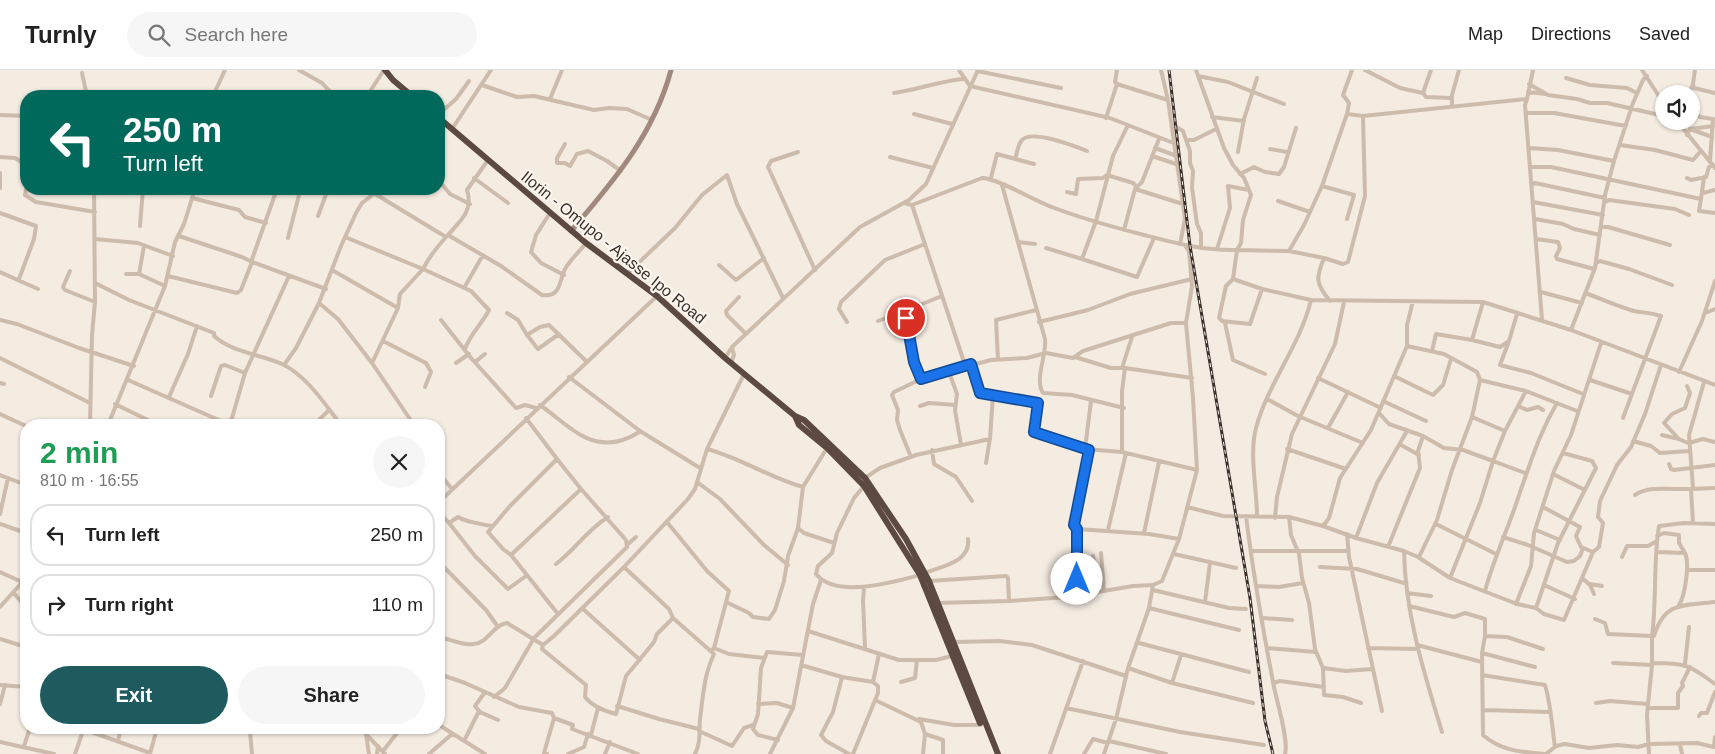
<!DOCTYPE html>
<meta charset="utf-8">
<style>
body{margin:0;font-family:Helvetica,sans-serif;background:#f6f6f6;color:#222;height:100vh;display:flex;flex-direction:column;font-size:19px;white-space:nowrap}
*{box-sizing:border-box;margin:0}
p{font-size:16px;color:#767676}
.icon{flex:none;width:28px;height:28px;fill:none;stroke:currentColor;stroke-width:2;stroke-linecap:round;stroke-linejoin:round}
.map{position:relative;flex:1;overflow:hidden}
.drawer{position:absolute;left:20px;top:349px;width:425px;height:315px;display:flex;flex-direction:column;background:#fff;border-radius:20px;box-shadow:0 1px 4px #0004}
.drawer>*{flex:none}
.top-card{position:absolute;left:20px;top:20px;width:425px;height:105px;border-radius:20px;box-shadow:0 1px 4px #0004;background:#00695c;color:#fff;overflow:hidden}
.fabs{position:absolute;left:1655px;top:15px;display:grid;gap:10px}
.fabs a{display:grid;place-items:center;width:45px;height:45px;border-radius:50%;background:#fff;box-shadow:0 1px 4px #0004;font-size:25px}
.pin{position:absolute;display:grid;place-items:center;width:42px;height:42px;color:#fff;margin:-21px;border:2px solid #fff;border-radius:50%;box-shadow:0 1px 5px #0007}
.me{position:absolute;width:55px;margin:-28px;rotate:0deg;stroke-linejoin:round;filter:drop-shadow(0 0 4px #0008)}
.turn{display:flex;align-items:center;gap:18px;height:105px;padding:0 20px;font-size:22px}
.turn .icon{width:65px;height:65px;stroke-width:2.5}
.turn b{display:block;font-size:35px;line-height:42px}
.round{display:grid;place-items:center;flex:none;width:52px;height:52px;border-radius:26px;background:#f6f6f6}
.summary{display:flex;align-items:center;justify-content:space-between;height:85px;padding:0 20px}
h1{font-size:30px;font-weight:600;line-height:38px;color:#1e9e55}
.button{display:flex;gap:10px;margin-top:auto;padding:10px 20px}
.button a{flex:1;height:58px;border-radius:30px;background:#1f5a5e;color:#fff;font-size:20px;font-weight:600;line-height:58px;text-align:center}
.button a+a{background:#f6f6f6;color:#222}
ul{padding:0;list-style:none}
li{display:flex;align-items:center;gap:15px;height:62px;margin:0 10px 8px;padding:0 10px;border:2px solid #e0e0e0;border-radius:20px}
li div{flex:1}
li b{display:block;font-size:19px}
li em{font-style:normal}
header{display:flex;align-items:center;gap:30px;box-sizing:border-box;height:70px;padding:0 25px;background:#fff;border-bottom:1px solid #e0e0e0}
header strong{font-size:24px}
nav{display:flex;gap:28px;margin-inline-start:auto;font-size:18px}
.search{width:350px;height:45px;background:#f6f6f6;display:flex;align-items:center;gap:12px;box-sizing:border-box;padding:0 18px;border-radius:28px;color:#767676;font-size:19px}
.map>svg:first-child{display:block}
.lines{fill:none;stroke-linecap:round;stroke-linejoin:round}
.street{stroke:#cdbbac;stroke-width:4}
.secondary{stroke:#a18a7d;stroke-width:5}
.highway{stroke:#5c4a42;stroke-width:6}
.rail-casing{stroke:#3b302b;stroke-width:3}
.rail{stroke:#fbf5ee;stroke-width:1;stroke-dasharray:4;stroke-linecap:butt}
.route-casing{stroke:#114b97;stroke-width:12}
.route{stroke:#1a73e8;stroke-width:9}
.labels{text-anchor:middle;stroke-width:4.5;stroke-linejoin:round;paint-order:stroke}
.street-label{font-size:16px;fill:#3b302b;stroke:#fbf5ee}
</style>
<header>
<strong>Turnly</strong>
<div class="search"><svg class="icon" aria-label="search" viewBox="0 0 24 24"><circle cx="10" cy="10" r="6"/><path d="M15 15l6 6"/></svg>Search here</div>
<nav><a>Map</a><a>Directions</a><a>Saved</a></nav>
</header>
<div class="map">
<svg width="1715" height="684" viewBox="0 0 1715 684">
<rect width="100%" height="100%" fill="#f4ebe1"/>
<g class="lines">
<path class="street" d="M299,0L322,13L334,26
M959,0L970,16L1110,48L1176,74
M1117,0L1115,12L1117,14
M1161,0L1168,30
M1196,0L1224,78L1233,95L1244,108L1251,125L1243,150L1241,173L1237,180L1289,181L1324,188C1316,208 1315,213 1330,231
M1365,0L1400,18L1423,23L1426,27L1451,28
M1642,0L1664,34
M1695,0L1693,14L1694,18L1715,23
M977,1L1061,18
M82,3L87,26
M1198,6L1228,12L1284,34
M1566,8L1590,15L1627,18L1637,23
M1529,14L1548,25L1577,29L1590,33H1607L1664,46
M482,15L517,27L534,26L594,40L609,38L627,39L652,50
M1528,22L1546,24
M894,23C917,20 940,11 963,9
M1423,23L1431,0
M1689,24L1693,14
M213,26L225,0
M324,26L329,20
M367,26L384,0
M550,29L562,0
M1527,29L1533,0
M1452,37V25L1459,0
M1691,40L1700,47L1713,49L1710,91
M1526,43H1554L1626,56
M439,44L456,29L469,11
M914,44L952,54
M1347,44L1363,46L1527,29L1525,35L1542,250
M0,45L26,46
M1212,47L1244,51
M1106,48L1117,14L1168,30L1185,149L1180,174
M1677,51L1715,98
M1173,55L1183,61L1190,81V93L1193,101L1192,118L1197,154L1201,163V177
M452,59L491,0
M1690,59L1713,56
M1687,65L1690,59L1712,67
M1187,70H1194L1216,59
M565,74L557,88V93H565L570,96L577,84L588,81L607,91L621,101
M1620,75L1655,80L1693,90L1701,81
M1155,78L1177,86
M1529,78L1558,80L1614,91
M1270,79L1287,82
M798,82L771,91L768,97L815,200
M1238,82L1244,49L1257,8
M1152,86L1179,95
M0,87L15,88L26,95
M890,87L933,98
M1015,89C1017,83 1018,74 1022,70C1032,59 1074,76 1087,81
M1530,97H1551L1701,129L1704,107
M0,103V118
M1240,104L1254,97L1265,102L1279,104L1284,97L1296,58
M474,108L508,133
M991,108L997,84L1034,94
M1687,108L1691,110L1706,107L1709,97L1713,95
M439,111L450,124L470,134
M1002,115L1045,269C1047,286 1034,309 1043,323L1072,325L1124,338
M1532,115L1535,113L1605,128
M1322,116L1354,125L1347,149
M26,119L25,125L36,132L95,142
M292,119L300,121L306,119
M367,119L446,167
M1135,119L1183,134
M1067,122L1076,124L1078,109L1103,108L1107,105L1133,113L1137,117
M1703,123L1715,120
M192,128L239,140L245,147L266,153
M1701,129L1699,141L1715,143
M1278,131L1310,142
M1533,132L1603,145
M1605,132L1609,130L1675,139L1689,145
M904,133L912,135L982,108C997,108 1035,131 1052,137C1082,149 1113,157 1144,165C1175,173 1204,181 1237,180L1233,209L1262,219L1311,230L1483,232L1571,260L1715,315
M912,135L965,295
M0,143L36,156L34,169L19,209
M550,143L536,165L531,182L541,193L564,205
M318,146L328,119
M1535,149L1563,154L1574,159L1600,165
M140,156L143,119
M1601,157H1608L1670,175
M1124,160L1135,119L1142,112L1159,69
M448,165L501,196L542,225C561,228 559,211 565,199C570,190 580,181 586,173
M179,166L242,187L252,192L326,219
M345,167L423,199L400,224L398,238L372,293L414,355
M288,168L300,121
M95,169L138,173L173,186
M1536,169L1558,172L1560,178L1556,186L1557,189L1594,199
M1018,172L1035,174
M1046,178L1082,189L1096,151L1113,86L1128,55
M1217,179L1230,138L1228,116L1249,120
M1289,181L1304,155L1322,116L1347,44L1349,33L1343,25L1352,0
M1324,188L1343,194L1348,192L1365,126L1363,46
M1082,189L1137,207L1154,168
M251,192L277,119
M1596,193L1600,191L1629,199L1672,215
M719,195L736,210L764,188
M332,200L398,238
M70,201L63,217L65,220L95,232
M0,202L38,219
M628,203L675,158L702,125L727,105L737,134L783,228
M126,204H139L165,216
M139,204L144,176
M168,206L237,223L241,220L252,192
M1233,209L1226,216L1219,248L1225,253L1233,290L1265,304
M95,213L129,230L214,263V266C233,283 260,284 282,294C307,306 324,333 341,355
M464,218L483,185
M1541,222L1582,233
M1585,223C1602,229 1617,236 1634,241C1644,243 1649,242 1661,246L1623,348
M739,227L726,241L727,245L746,264
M1413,231L1407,255V276L1444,284L1477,302L1480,310L1472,347L1452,400L1437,450L1419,487
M319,233L338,249L372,293
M507,243L518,250L527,265L540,257L549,255L586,291
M1705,243L1715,239
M0,250L17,254L79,278L134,296
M441,250L471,288L516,338L525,335L536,338
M878,251L902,242
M1222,251L1250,254L1262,219
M847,252L839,239L841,232L885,190L925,174
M1039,252L1088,240L1130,224L1192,209
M1571,260L1595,198L1605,125L1614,91L1633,33L1643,10L1647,6
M527,265L538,279L559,264
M1472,270L1500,277L1509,271L1517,244
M383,271L426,293L431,302L425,317
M1509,271L1500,295L1531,303L1583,324
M465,279C470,264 482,254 489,240L471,221L423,199C429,187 437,177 446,167C459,152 474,142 467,120L488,90
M1432,281L1436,264L1472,270L1483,232
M1075,287L1111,298H1122L1132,267
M0,288L90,333
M725,288L732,277L860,157L909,130L926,114L978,0
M998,290L996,250L1036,240
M475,292L485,284
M456,293L469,284
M731,293L734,285L732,277
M971,294L978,321L993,325
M284,295L296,278L319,233L341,176L356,143L362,133L380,119
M1125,298L1192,308
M949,302L957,324L955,340L961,375
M1679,302L1702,251L1715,211
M1394,306L1433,325L1443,315L1451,289
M1318,308L1381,338
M921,309C911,287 915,262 902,242L942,226
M128,310L230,355
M1590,310L1632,324
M0,313L4,314
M1687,316L1690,323L1685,338L1672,344L1664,353L1679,369L1690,374
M1526,321L1577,341
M211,326L221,296L225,295L245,303
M169,327L188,284L197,256
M1267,329L1298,346L1363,373
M1383,331L1426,351
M115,334L158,355
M540,335C566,353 587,381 623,370C629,367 635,366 640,361L569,307
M920,336L929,333L955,335
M1518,336L1527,340L1538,337L1543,340
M1379,343L1389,354L1423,366L1444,378L1463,380L1493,391L1505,361L1526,321L1480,310
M0,344L26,356V368
M1472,347L1505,361
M526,348L557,389
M231,349L244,355
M90,355L92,265L95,232L94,119
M108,355L165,216L175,172L184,154L195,119
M230,355L245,303L289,206
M314,355L329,340
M1328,358L1348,322
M640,361L700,398
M1662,365L1679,369
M1633,371L1651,376L1660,383L1690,381
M1689,373L1703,369L1715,372
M1401,375L1419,385
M707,379C741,388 770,408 803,417
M1085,379L1091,331
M1287,379L1346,399
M932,380L934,394L956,407L972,431
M1122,382V321L1125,298
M911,387L900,360L897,350L898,340L892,325L894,322L921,309L991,290L1027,288L1046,283L1073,288L1083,281L1171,253H1186
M986,393L990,368
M1669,394L1671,399L1674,400L1715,395
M439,403L452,419
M1553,404L1585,420
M0,405L26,415
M865,408L880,398L916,385L990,369L993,325L1038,333L1034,360L1037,364L1085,379L1122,382L1197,400
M697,412L720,429L764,475L788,495
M864,416L854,428L837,463L832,483L818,496L816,504C836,529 894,512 920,505
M1693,418L1689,365L1704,312
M1635,425C1649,415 1673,420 1691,419
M439,432L657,226
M1187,437L1223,446L1289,447L1323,456L1356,468L1404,481L1418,487L1450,508L1517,534L1536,538L1544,544L1564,550L1593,482L1599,477L1603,453L1598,447L1600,431L1617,395L1631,377L1645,344L1661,295
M1543,437L1580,457L1576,466L1581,477L1593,482
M439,442L449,453L458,447C464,451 484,455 492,456
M0,444L8,408
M1246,446C1253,503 1263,560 1274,617C1277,632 1289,671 1285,684
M1257,446C1257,419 1249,384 1256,358C1268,313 1300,276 1311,230
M1289,447L1291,465L1299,484L1302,508L1309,533L1315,579L1323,598L1324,625L1343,627L1361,633
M1275,448L1277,427L1292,364L1335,274L1344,232
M667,452L707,501L729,521L714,578
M449,453L475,486L508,519L526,506
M1693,453L1691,419L1715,418
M0,454L26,463
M1436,454L1496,484
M1323,456L1329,448L1340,408L1371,360L1407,276
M798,458L804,463L834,473
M1077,459L1149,464L1179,469
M1108,460L1126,383
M1536,460L1560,470
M1144,463L1159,392
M1347,464L1349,487L1382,641
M1657,466L1664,463L1679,465V473L1685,483
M1503,467L1528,475L1567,492L1574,491L1580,486L1583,478
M1356,468L1377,413L1407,361
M628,474L636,467
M1388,477L1420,398L1418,381L1423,366
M1251,481H1348
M1404,481C1405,543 1424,603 1442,662
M1657,482L1685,483C1690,493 1685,526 1679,535
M1101,483L1104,520
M1174,484L1236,498
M511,485L503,479L488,462L510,436L557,389L581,419
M1093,486L1096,500L1102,502
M1622,487L1627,476H1648L1657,471
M439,492L486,540L498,557
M556,494C575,480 587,460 608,447
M624,497L669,539L673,548L714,584C704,605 703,626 700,649C699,662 701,672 695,684
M1320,497L1357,499L1404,513
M1688,500H1715
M0,502L22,512
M925,503C942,496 971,492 968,469
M1450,508L1480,433L1493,391L1525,403
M1582,508L1590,515L1594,524
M929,511L1006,506L1008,508L1009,531
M1590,514L1602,516
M1544,515L1575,529
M1257,516L1279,517L1303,513
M864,517L863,531L865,577
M1153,520L1229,538L1246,539
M1485,521C1494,487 1510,455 1520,422C1532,389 1539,364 1557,333
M14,523L26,538
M1407,523L1431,526
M1077,525V459L1074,455L1089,380
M726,532L749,543L753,547L769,549L775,540L784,511L788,486L798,458L803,417L827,378
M1205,532L1210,493
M937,533L1009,531L1068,527L1133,516L1153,515L1162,511L1179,469L1197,400L1193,328L1186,253L1192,216L1189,181L1186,177
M1516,534L1531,496L1534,463L1554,401L1571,365L1601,273
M1409,536L1454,547L1465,543L1485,549V566L1482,583L1483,665C1501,681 1521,682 1545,684
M0,537L26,508
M1149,538L1239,560
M1536,538L1558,473L1596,398L1592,391L1563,383
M583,539L640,590
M1262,548L1292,550
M1595,549L1605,553L1608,564L1652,566V595L1647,645L1649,684
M808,561L899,590H936L952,586
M1485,566L1507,567L1543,579
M1652,566C1657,529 1653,492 1659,456L1684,453L1715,454
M1654,566C1665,530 1685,536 1715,532
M439,567C451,569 461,576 474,574C488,573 494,554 507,553L543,575L554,566L624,497L688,429L695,419L707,379L744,304
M0,569L26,577
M954,572L1000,571L1032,575L1126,606
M1139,573L1249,602
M543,575L542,579L586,615L585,627C593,637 604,641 616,644L626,606L654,572L657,564L673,548
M1417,575L1482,592
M1267,578L1316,582
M1368,578L1418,579
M713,579L714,578L729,584L765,588
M1482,583L1535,597
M439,591L444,568
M1613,593L1652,595L1654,593C1685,593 1690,595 1715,614
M1685,594L1689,557
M801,595L842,607L873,612
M1128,598L1172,613L1253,633
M1323,598L1346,601L1372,599
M439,604L465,613L519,637L552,643L554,648L573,655L572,659L638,684
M1482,605L1545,615C1551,635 1552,656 1555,677
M842,607L833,642L821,665L826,671L849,684
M901,612L915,608L917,590
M1172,613L1181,585
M1273,613L1280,611L1324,617
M0,615L26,617
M485,622L475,636L480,642L498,650
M494,627L505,618L534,568L627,477L626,470L581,419L511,485L558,544
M875,630L921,652L925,664L923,684
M1596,633L1610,631L1648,634
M0,634L5,615
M758,634L777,633L793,638
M617,636L659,649L699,659
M1066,638L1180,662L1264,675
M1648,638H1678V623L1683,616L1682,613L1690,597
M1483,640L1550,642
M1699,646L1701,643H1707L1715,622
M919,649L954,655H981
M439,655L485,684
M360,658L385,684
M83,659L150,683
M699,661L732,676L744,658L753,655
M366,664L369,684
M925,664L943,670V684
M591,665L598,638
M778,670L758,665L753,659L758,644L761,598L767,582L803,585
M118,671L121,658
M464,671L479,641
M1109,671L1166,684
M0,672L54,684
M1680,674L1682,684
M24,676L30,658
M383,681L401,658
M75,684L84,658
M150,684L157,658
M252,684L250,662L255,658
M377,684L378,676
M429,684L452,664
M547,684L544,683L554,648
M568,684L584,677L588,664
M605,684L610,672
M770,684L793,638L813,534L821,510
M853,684L878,623V616L873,612L879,584
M1050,684L1083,591
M1084,684L1093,669L1108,673
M1104,684L1116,649L1128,598L1149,538L1153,515
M1546,684L1556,676L1565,674L1589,678L1617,675L1638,677L1649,674L1697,673L1714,677L1715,667"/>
<path class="secondary" d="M571,161C613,112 654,64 671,0"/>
<path class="highway" d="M385,0L393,10L412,26
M439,48L586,173L657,226L725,288L795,346L804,350L865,408L906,469L929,511L998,684
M795,346L799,355L827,378L864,416L920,505L980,653"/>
<g class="rail-casing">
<path id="rail" d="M1169,0L1190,176L1250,528L1265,651L1273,684"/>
</g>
<use href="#rail" class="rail"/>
</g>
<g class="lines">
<g class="route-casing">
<path id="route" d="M906,248L914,292L921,309L971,294L980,323L1038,333L1034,362L1089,380L1074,455L1077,459V509"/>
</g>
<use href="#route" class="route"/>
</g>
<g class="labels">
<g class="street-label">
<text transform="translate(614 177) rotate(39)" y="6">Ilorin - Omupo - Ajasse Ipo Road</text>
</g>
</g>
</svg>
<div class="fabs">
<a><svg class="icon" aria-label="sound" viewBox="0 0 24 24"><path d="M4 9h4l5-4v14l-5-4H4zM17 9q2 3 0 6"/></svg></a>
</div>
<div class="pin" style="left:906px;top:248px;background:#d93025"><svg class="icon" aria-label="arrive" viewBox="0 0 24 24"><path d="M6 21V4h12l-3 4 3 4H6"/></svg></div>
<svg class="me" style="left:1077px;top:509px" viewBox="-20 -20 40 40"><circle r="19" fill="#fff"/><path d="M0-13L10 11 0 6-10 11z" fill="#1a73e8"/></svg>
<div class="top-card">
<div class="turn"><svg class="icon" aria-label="left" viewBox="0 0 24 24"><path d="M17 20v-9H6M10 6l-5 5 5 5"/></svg><div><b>250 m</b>Turn left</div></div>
</div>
<section class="drawer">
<div class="summary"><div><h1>2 min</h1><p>810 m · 16:55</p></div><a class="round"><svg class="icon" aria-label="close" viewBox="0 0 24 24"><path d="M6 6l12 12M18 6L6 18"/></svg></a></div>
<ul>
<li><svg class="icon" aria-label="left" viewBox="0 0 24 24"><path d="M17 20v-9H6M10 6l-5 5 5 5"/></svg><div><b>Turn left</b></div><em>250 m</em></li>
<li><svg class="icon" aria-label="right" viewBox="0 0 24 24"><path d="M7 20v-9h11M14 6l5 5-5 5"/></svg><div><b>Turn right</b></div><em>110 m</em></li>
</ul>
<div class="button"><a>Exit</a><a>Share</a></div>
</section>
</div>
